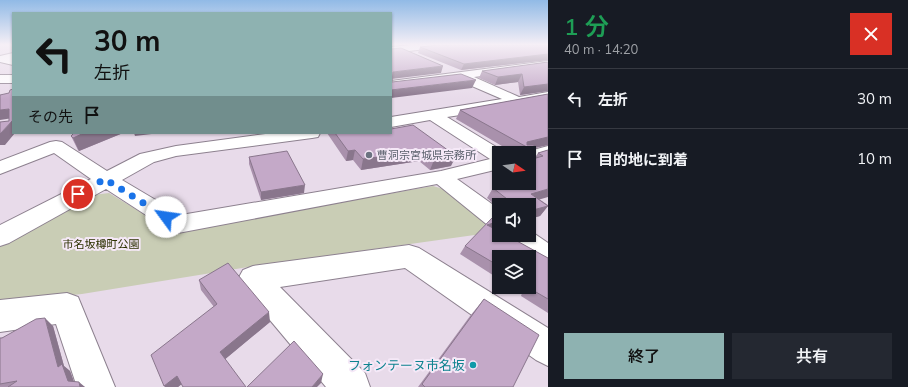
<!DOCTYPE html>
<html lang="ja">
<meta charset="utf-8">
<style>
body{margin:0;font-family:Mulish,"Noto Sans JP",sans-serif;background:#242831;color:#f1f3f6;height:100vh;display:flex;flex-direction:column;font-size:15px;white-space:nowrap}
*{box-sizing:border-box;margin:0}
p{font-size:13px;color:#9ea1a6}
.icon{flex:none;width:22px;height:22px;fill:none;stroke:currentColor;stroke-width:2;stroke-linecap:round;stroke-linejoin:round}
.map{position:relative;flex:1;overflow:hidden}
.panel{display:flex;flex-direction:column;background:#171b24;width:360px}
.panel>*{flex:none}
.top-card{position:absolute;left:12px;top:12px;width:380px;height:122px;border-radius:0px;box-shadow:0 1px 3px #0004;background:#8eb2b1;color:#111;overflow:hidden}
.needle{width:26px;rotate:103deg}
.fabs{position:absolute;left:492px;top:146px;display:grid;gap:8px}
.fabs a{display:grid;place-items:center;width:44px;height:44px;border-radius:0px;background:#171b24;box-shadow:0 1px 3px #0004;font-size:20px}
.pin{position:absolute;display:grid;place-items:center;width:34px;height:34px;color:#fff;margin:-17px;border:2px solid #fff;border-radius:50%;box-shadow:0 1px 4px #0007}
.me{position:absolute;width:44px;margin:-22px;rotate:301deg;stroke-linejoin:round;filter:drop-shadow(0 0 3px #0008)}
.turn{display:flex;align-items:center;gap:14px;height:84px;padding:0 16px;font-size:18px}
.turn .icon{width:52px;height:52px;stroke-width:2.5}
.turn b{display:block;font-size:28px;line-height:34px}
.then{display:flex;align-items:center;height:38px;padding:0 16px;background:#0003;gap:8px;font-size:15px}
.round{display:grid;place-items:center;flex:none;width:42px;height:42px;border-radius:0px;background:#242831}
.headline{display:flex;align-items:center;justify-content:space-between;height:68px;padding:0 16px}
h1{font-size:24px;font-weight:600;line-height:30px;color:#1e9e55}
.button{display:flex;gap:8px;margin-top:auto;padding:8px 16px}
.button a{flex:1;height:46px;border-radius:0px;background:#8eb2b1;color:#111;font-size:16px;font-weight:600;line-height:46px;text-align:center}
.button a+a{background:#242831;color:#f1f3f6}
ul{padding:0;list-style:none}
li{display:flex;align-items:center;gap:12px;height:60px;padding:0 16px;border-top:1px solid #363941}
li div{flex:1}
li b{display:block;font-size:15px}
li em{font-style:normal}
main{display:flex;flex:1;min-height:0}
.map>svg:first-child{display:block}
.green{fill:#c9cdb5}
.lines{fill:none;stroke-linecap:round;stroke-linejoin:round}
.minor-casing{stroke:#8d818f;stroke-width:2}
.major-casing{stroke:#8d818f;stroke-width:2}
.highway-casing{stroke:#8d818f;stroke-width:2}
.minor{fill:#fff;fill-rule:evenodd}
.major{fill:#fff;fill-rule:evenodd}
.highway{fill:#fff;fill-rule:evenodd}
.wall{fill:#a991ac}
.shaded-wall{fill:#89768c}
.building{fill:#c4a9c8;stroke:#89768c}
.route{stroke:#1a73e8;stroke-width:7;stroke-dasharray:0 12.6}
.worship-dot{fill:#6b7280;stroke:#f5e8f7;stroke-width:1.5}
.culture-dot{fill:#0f9aa8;stroke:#f5e8f7;stroke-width:1.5}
.labels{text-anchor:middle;stroke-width:4;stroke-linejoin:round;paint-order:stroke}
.worship-label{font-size:11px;fill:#5b616d;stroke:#f5e8f7;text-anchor:start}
.park-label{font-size:11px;fill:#2d3102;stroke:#f5e8f7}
.near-culture-label{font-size:13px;fill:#0d838f;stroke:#f5e8f7;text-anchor:end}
</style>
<main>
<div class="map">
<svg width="548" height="387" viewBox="0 0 548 387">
<rect width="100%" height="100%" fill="#e8dbea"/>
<path class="green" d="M433,186L447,190L496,232L260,265L82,294L0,303V247L93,195L109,193L170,230H183Z"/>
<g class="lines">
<g class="minor-casing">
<path id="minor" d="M0,56L13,59V65L0,62Z
M548,61V67L474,77L519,97L548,92V100L519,106L447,117L506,153H499V169L457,179L499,209V230L490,227L437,184L178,233L169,230L106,189L9,243L0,246V225L91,179L54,153L0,174V161L50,142L56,141L62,142L107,171L140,154L176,146L273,133H320L318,137L312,138L176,156L154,162L122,180L181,215L441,171L490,159L430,120L391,127V117L502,99L458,80L391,89V81Z
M548,146V157L529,162V153H522Z
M529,230L548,243V268C534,263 512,248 505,235H529Z
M409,245L419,248L548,328V366L536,360L405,268L280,287L365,373L370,387H326L243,288L238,279L243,270L253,266Z
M67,293L78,297L115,387H77L56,324L0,332V300Z"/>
</g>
<g class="major-casing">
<path id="major" d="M13,53V59L0,62V56Z"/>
</g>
<g class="highway-casing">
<path id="highway" d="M411,45H440L435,48L391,53V47Z
M0,75H13V83H0Z"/>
</g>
<use href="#minor" class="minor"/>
<use href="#major" class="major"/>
<use href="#highway" class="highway"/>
</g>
<path class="wall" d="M548,45V60L461,70L418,53L420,47Z
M548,62V91L520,95L518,82L495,85L479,78L482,71Z
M548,94V145L534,148V151L529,158V153H514L456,119L460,110Z
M74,133H123L79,151L78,150L71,136Z
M327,133H391L451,166L430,170L419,161L361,170L353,160L346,161Z
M548,150L539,199L548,205V206L540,216L529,219V205H499V208L487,198L493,188L502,186L492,178L497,168H499V183H529L534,159L538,153Z
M249,157L304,193L261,200L249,164Z
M494,229L548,258V313L521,296L522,293L512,287H529V257H499V279L460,254L465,246Z
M199,280L270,322L225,359L181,384L178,387H165L214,307L201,290Z
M484,299L513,387H418L470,316Z
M53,326L64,366L70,371L74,382L85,387H0V338Z"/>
<path class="shaded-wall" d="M548,54V60L461,70L464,64Z
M443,66L441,73L391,79L393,72Z
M522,74L518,82L495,85L498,77Z
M476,80L472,88L391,98V90Z
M548,84V91L520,95L524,87Z
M9,109L13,118L0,120V110Z
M13,120V133H15L5,145H0V134Z
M84,133H123L79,151L73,138Z
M134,133H160L135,136Z
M548,137V145L530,149L525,146L527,142Z
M355,150L353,160L346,161L348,151Z
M423,151L419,161L361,170L363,159Z
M456,156L451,166L430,170L434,160Z
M305,185L304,193L261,200V192Z
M548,189V197L524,204L531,194Z
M548,206L540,216L529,219V211Z
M499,221L494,230L487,225Z
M269,312L270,322L223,361L220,352Z
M45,318L53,326L64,366L70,371L76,387L68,381L58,367Z
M323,374L321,383L317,387H312Z
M177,376L182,384L178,387H165L164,386Z
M79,382L85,387H80Z"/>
<path class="building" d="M438,45H444L448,46L449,45H548V54L464,64L420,47Z
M401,48L443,66L393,72L392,82L461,74L476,80L391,90V49Z
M548,62V84L524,87L522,74L498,77L482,71Z
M13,89V120L0,134V122L9,121V109L0,110V95L9,93L10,90Z
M548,94V137L527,142V145H534V151L460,110Z
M413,125L456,156L434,160L423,151L363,159L355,150L348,151L335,133H391V129Z
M74,133H84L73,138L71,136Z
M548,150V189L531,194L548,206L529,211V205H507V199L493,188L512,183H529V160L543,156L538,153Z
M287,151L305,185L261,192L249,157Z
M492,218L499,221L487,225L499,231V235H506L548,258V299L529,288L530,285L529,284V257H499V266L465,246Z
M228,263L269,312L220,352L246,387H183L177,376L164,386L151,355L217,304L199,280Z
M484,299L539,335L513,387H425L422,384Z
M45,318L58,367L62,364L68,381L79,382L80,387H8L17,381L0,384V338H2L36,319Z
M294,341L323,374L312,387H247Z"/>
<linearGradient id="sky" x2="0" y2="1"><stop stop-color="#91bae6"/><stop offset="0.45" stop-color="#f5eff6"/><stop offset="1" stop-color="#f5eff6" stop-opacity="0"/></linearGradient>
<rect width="548" height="99" fill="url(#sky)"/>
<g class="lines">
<path class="route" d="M78,194L105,179L166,217"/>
</g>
<circle class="worship-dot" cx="369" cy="155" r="4"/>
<circle class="culture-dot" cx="473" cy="365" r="4"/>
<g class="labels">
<g class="worship-label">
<text x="377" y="159">曹洞宗宮城県宗務所</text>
</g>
<g class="park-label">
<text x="101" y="248">市名坂樽町公園</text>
</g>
<g class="near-culture-label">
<text x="465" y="370">フォンテーヌ市名坂</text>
</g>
</g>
</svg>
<div class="fabs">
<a><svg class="needle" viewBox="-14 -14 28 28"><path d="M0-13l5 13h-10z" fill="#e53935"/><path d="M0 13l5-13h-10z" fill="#9ea1a6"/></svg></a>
<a><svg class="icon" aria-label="sound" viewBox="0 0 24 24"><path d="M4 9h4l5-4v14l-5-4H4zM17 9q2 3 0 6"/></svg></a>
<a><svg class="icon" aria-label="layers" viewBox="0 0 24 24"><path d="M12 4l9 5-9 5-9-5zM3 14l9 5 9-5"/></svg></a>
</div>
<div class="pin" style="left:78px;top:194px;background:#d93025"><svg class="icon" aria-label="arrive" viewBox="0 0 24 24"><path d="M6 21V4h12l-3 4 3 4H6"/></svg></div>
<svg class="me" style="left:166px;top:217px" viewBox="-20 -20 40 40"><circle r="19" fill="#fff"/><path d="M0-13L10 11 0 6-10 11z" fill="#1a73e8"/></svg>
<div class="top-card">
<div class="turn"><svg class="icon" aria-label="left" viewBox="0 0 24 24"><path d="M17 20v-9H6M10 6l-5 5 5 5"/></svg><div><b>30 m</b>左折</div></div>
<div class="then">その先<svg class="icon" aria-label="arrive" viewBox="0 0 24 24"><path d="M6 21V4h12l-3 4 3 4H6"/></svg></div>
</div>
</div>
<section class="panel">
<div class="headline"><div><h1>1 分</h1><p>40 m · 14:20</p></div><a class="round" style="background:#d93025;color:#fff"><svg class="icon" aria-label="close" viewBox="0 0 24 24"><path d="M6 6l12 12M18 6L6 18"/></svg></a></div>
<ul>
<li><svg class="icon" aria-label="left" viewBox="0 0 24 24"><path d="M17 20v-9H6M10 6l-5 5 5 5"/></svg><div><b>左折</b></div><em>30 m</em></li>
<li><svg class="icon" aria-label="arrive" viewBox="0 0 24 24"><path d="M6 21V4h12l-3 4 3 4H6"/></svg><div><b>目的地に到着</b></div><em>10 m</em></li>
</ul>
<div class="button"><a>終了</a><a>共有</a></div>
</section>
</main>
